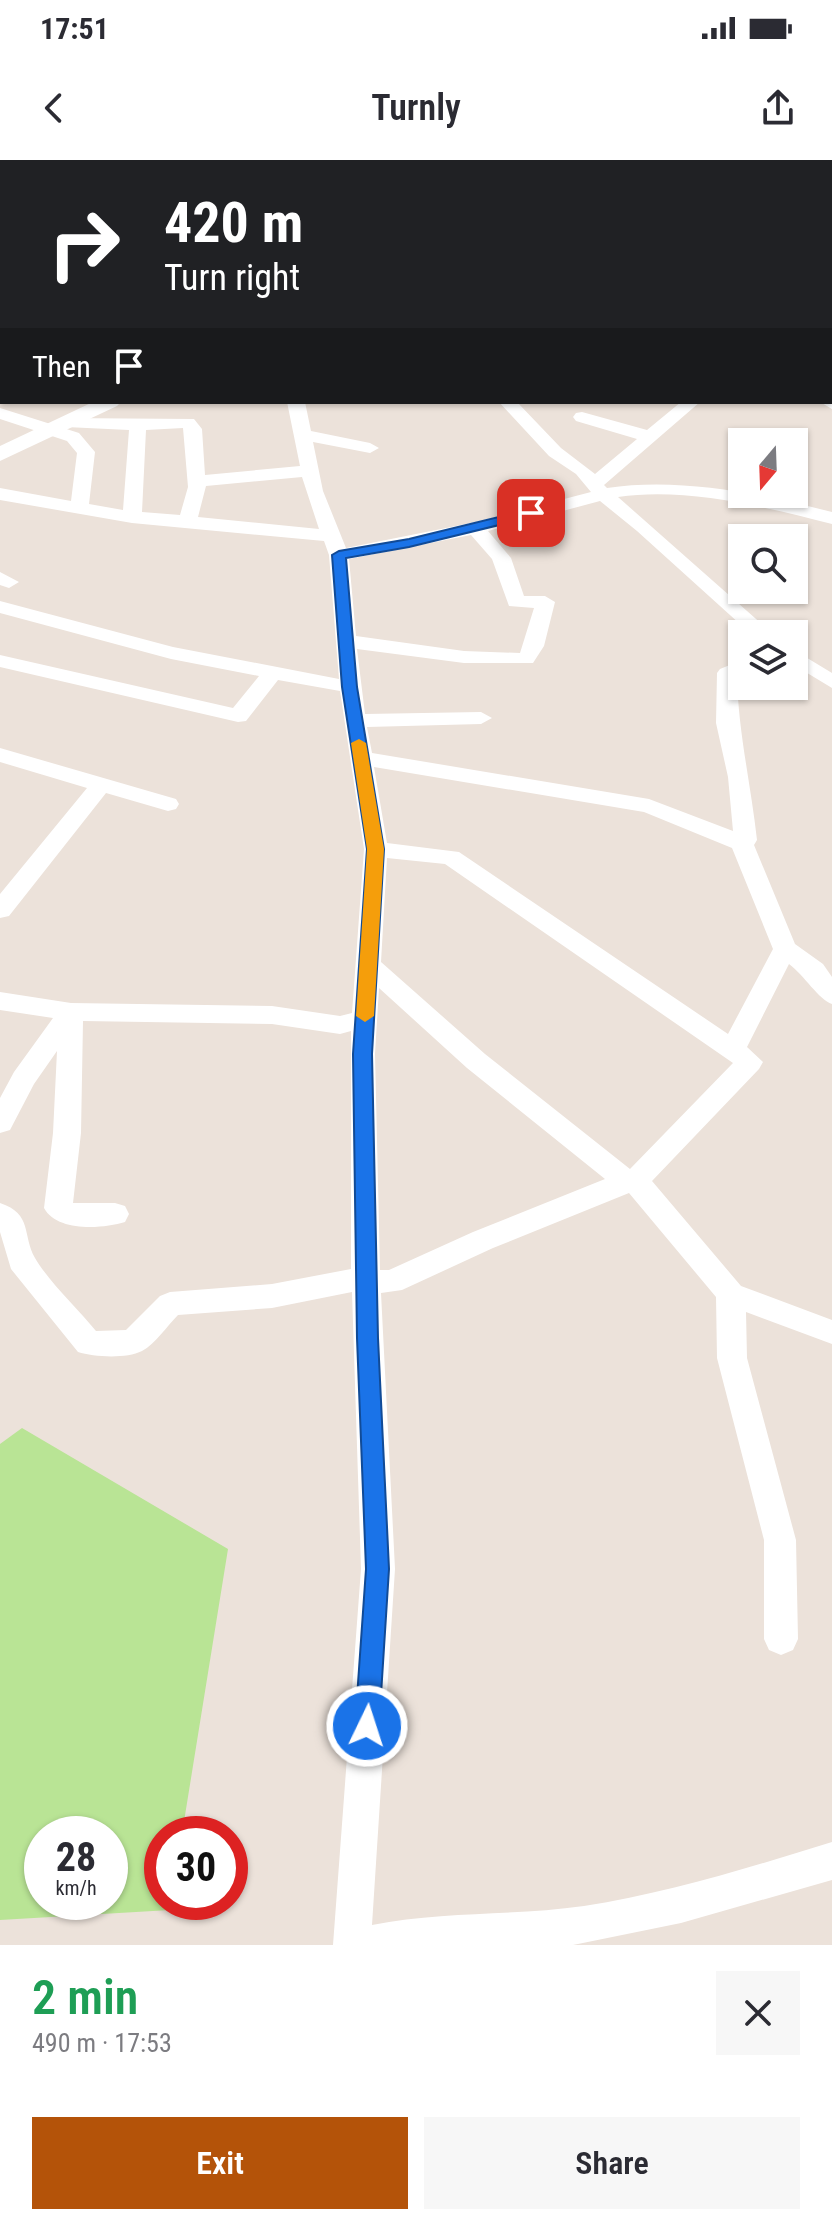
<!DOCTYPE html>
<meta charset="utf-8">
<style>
body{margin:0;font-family:"Roboto Condensed",sans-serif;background:#f7f7f7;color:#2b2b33;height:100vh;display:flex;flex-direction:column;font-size:30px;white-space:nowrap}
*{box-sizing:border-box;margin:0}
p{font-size:26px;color:#7c7c81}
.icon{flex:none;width:44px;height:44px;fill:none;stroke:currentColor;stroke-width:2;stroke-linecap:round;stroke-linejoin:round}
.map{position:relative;height:1785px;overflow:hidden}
.side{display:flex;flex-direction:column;background:#fff;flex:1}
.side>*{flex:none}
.guide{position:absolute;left:0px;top:0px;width:832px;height:244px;box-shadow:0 2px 6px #0004;background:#202124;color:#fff;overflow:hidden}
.needle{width:52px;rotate:199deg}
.fabs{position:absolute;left:728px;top:268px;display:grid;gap:16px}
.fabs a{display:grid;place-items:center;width:80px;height:80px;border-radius:0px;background:#fff;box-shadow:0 2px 6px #0004;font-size:40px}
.speed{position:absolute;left:24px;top:1656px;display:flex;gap:16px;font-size:40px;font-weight:700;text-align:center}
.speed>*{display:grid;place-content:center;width:104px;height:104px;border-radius:50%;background:#fff;box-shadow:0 2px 6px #0004;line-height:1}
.speed small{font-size:20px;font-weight:400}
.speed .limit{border:12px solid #d22;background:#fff;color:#111}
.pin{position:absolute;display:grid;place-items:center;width:68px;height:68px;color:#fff;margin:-34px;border-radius:16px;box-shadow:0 4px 12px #0006}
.me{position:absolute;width:88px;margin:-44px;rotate:4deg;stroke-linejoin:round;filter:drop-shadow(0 0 6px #0008)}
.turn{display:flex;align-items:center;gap:28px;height:168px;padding:0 32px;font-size:36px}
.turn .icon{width:104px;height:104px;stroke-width:2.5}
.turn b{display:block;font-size:56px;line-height:68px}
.then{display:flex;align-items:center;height:76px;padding:0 32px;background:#0003;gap:16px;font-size:30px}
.round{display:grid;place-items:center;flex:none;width:84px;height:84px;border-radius:0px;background:#f7f7f7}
.head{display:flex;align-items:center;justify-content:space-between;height:136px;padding:0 32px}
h1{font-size:48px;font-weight:600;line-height:60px;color:#1e9e55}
.action{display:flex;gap:16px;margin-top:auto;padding:16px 32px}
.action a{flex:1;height:92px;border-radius:0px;background:#b45309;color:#fff;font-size:32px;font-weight:600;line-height:92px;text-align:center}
.action a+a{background:#f7f7f7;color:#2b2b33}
.status{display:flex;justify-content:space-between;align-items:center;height:56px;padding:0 40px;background:#fff;direction:ltr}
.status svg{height:22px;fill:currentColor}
header{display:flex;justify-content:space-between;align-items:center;height:104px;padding:0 32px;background:#fff;font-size:36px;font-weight:600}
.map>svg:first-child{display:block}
.green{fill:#b9e495;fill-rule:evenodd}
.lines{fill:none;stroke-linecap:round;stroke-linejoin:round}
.minor{fill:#fff;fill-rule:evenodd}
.tertiary{fill:#fff;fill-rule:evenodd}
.route{fill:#1a73e8;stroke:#114b97;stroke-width:2}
.slow{fill:#f59e0b}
</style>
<div class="status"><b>17:51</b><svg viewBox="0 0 49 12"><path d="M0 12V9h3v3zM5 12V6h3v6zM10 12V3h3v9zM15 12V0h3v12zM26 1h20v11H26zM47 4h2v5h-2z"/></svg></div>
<header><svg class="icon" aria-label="back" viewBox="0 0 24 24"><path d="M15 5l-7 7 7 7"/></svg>Turnly<svg class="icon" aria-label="share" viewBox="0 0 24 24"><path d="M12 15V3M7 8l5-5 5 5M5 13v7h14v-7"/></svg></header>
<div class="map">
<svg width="832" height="1785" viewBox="0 0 832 1785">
<rect width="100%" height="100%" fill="#ece2da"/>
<path class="green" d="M22,1268L228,1389L182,1674H162V1742H171L170,1750L0,1760V1284ZM42,1674H110V1742H42Z"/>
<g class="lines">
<path class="minor" d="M86,0H106L107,2H87Z
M207,0H227L228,2H208Z
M519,0H536L518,2Z
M629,0H647L648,2H630Z
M830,24H832L830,33Z
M830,82H832V91H830Z
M0,95L2,96V106L0,105Z
M830,132H832V142H830Z
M830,187L832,188V198L830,197Z
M830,237L832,238V249L820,242H830Z
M287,242H305L311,271L370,283L379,288L370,293L313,282L323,331L346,388L476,362L591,332L576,314L549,296L499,242H517L561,288L595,314L637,279L576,261L573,257L576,253L582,252L647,270L681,242H700L604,325L607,328C681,317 760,334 832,352V364C765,347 687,327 618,337L773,474H751L637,371L600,341L488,371L511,398L524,436H545L555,442L544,486L533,503H464L357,489L365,554L481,552L492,558L481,564L367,567L372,593L649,639L733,671L728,617L716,563L717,513L720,509L742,500V514L737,516C738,571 751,625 757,680L754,685L795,784L823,804L832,817V844C819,840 804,815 789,804L747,887L763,902L759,909L652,1021L741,1126L832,1160V1184L746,1152L747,1198L796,1380L798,1479L793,1490L781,1495L769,1490L764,1479V1380L717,1198L716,1137L629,1033L493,1088L402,1130L381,1133L395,1409L372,1765C442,1751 514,1756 584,1746C668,1733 751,1707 832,1682V1720L681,1763L573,1785H333L361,1409L352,1132L272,1148L178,1155C167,1166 155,1184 142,1191C126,1199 94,1197 78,1192L11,1109L0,1072V1043C33,1054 22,1075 35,1098C49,1122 78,1149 96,1171L126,1170L160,1136L170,1132L272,1124L351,1109V871L340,874L272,864L83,861L81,973L73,1043H115L125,1046L129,1054L125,1062C102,1069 57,1072 44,1048L53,973L57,891L34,924L10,970L0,973V938L14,912L53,858L0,850V832L71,843L272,846L340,856L352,853L364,689L340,531L278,520L246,561L238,562L0,507V495L233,548L259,516L171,499L0,453V441L173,487L339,519L329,395L324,381L132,363L0,340V328L71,341L77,293L67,281L0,259V248L79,273L95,292L89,344L123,350L129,270L66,267L60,266L57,262L60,258L194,259L202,269L205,315L300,306ZM183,268L188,327L180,355L142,352L146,270ZM302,317L319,369L198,357L206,326ZM471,375L492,399L509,446L534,448L520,493L464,491L356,476L349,399ZM374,607L644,652L732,688L773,789L728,874L459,692L387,683ZM387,698L445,704L733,903L630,1009L485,894L381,802ZM379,828L467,908L605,1019L473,1072L389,1110H380L375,894Z
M0,412L19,422L9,428L0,425Z
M794,490L832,513V528L794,505Z
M0,588L176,639L179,644L176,649L168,651L106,633L9,756L0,758V734L87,628L0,602Z"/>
<path class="tertiary" d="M93,242H121L117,246L0,301V286Z"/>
</g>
<path class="route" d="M531,349L536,350V356L409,387L346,398L357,527L384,689L372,894L378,1178L389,1409L379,1566L376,1574L367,1578L358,1574L355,1566L366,1409L357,1178L353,894L367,689L342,527L332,395L339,391L409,379Z"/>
<path class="slow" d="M359,579L366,583L384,689L374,856L365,862L356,856L367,689L351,583Z"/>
</svg>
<div class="fabs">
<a><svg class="needle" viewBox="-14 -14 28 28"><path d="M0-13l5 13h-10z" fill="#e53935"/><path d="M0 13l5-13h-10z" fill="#7c7c81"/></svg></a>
<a><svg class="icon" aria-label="search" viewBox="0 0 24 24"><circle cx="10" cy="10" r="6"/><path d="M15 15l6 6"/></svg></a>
<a><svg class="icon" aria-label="layers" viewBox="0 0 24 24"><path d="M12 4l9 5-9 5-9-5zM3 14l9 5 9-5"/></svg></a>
</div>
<div class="speed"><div>28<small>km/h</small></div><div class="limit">30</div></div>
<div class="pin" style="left:531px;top:353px;background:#d93025"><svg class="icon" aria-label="arrive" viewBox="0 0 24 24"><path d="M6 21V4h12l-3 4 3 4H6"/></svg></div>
<svg class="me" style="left:367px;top:1566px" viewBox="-20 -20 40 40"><circle r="17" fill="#1a73e8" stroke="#fff" stroke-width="3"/><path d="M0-11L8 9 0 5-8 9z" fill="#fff"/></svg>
<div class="guide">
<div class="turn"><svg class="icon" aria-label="right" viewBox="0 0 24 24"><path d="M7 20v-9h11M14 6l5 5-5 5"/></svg><div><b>420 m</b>Turn right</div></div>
<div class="then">Then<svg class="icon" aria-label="arrive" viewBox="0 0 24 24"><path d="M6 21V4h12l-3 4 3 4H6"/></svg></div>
</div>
</div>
<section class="side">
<div class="head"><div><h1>2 min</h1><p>490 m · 17:53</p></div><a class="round"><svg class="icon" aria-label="close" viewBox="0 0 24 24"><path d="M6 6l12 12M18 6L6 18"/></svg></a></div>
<div class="action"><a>Exit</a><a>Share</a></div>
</section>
